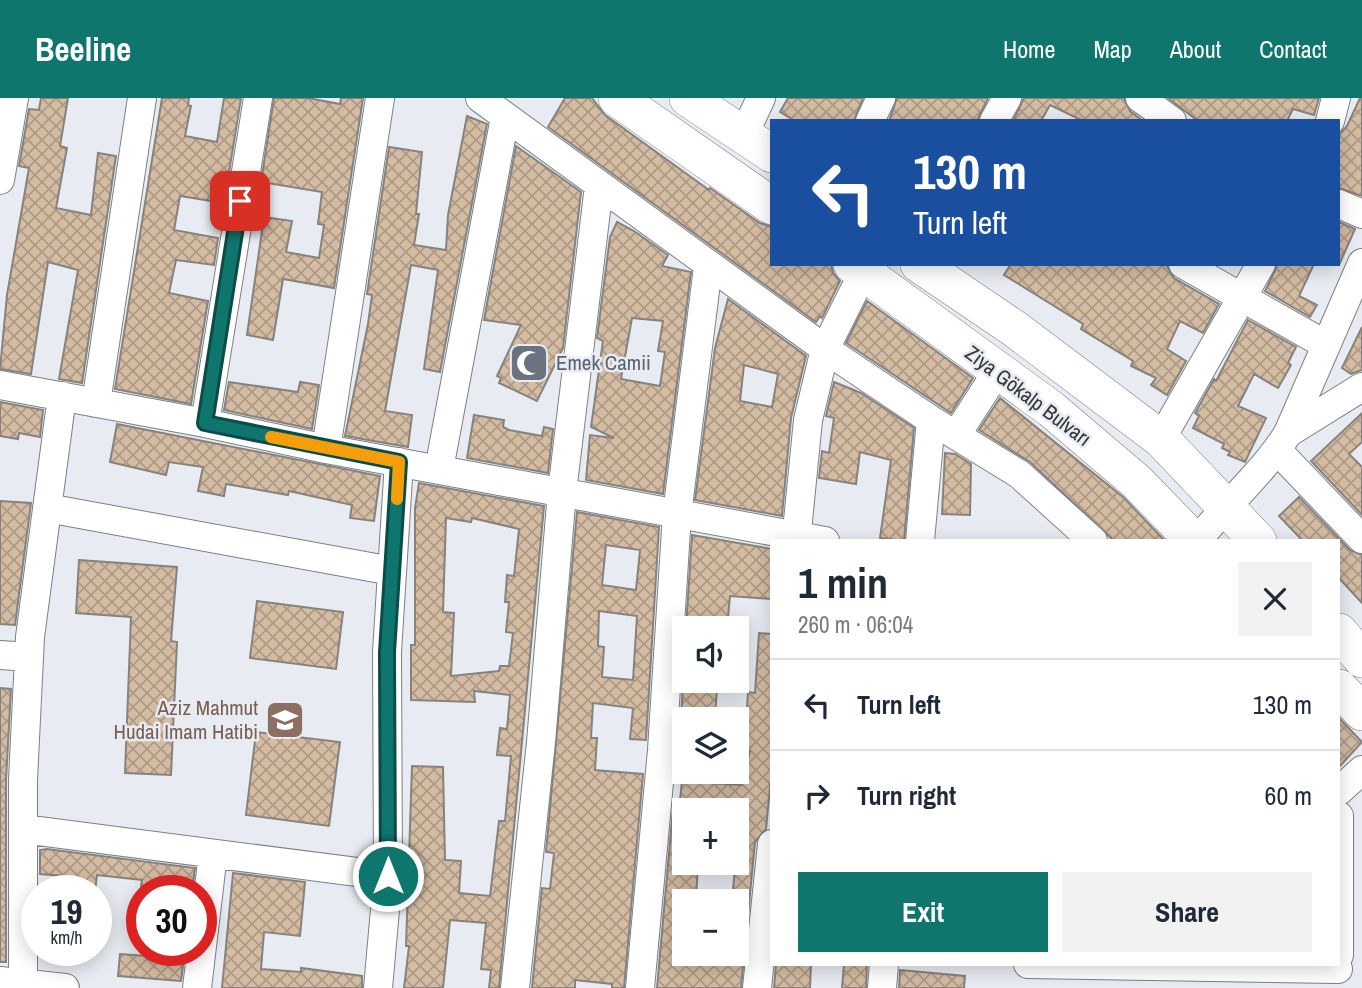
<!DOCTYPE html>
<meta charset="utf-8">
<style>
body{margin:0;font-family:"Archivo Narrow",sans-serif;background:#f2f2f3;color:#1f2937;height:100vh;display:flex;flex-direction:column;font-size:26px;white-space:nowrap}
*{box-sizing:border-box;margin:0}
p{font-size:23px;color:#747a83}
.icon{flex:none;width:38px;height:38px;fill:none;stroke:currentColor;stroke-width:2;stroke-linecap:round;stroke-linejoin:round}
.map{position:relative;flex:1;overflow:hidden}
.details{position:absolute;left:770px;top:441px;width:570px;height:427px;display:flex;flex-direction:column;background:#fff;border-radius:0px;box-shadow:0 4px 18px #0003}
.details>*{flex:none}
.hud{position:absolute;left:770px;top:21px;width:570px;height:147px;border-radius:0px;box-shadow:0 4px 18px #0003;background:#1a4fa0;color:#fff;overflow:hidden}
.buttons{position:absolute;left:672px;top:518px;display:grid;gap:14px}
.buttons a{display:grid;place-items:center;width:77px;height:77px;border-radius:0px;background:#fff;box-shadow:0 4px 18px #0003;font-size:35px}
.speed{position:absolute;left:21px;top:777px;display:flex;gap:14px;font-size:35px;font-weight:700;text-align:center}
.speed>*{display:grid;place-content:center;width:91px;height:91px;border-radius:50%;background:#fff;box-shadow:0 4px 18px #0003;line-height:1}
.speed small{font-size:18px;font-weight:400}
.speed .limit{border:10px solid #d22;background:#fff;color:#111}
.pin{position:absolute;display:grid;place-items:center;width:60px;height:60px;color:#fff;margin:-30px;border-radius:14px;box-shadow:0 4px 10px #0006}
.me{position:absolute;width:77px;margin:-38px;rotate:0deg;stroke-linejoin:round;filter:drop-shadow(0 0 5px #0008)}
.turn{display:flex;align-items:center;gap:24px;height:147px;padding:0 28px;font-size:32px}
.turn .icon{width:91px;height:91px;stroke-width:2.5}
.turn b{display:block;font-size:49px;line-height:60px}
.round{display:grid;place-items:center;flex:none;width:74px;height:74px;border-radius:0px;background:#f2f2f3}
.summary{display:flex;align-items:center;justify-content:space-between;height:119px;padding:0 28px}
h1{font-size:42px;font-weight:700;line-height:52px}
.cta{display:flex;gap:14px;margin-top:auto;padding:14px 28px}
.cta a{flex:1;height:80px;border-radius:0px;background:#0f766e;color:#fff;font-size:28px;font-weight:700;line-height:80px;text-align:center}
.cta a+a{background:#f2f2f3;color:#1f2937}
ul{padding:0;list-style:none}
li{display:flex;align-items:center;gap:21px;height:91px;padding:0 28px;border-top:2px solid #e0e1e3}
li div{flex:1}
li b{display:block;font-size:26px}
li em{font-style:normal}
header{display:flex;align-items:center;gap:42px;box-sizing:border-box;height:98px;padding:0 35px;background:#0f766e;color:#fff}
header strong{font-size:33px}
nav{display:flex;gap:38px;margin-inline-start:auto;font-size:24px}
.map>svg:first-child{display:block}
.building{fill:url(#building-cross-hatch);stroke:#87827e;stroke-width:2;fill-rule:evenodd}
.lines{fill:none;stroke-linecap:round;stroke-linejoin:round}
.minor-casing{stroke:#7c8085;stroke-width:30}
.major-casing{stroke:#7c8085;stroke-width:38}
.minor{stroke:#fff;stroke-width:28}
.major{stroke:#fff;stroke-width:37}
.route-casing{stroke:#0a4d48;stroke-width:18}
.route{stroke:#0f766e;stroke-width:12}
.slow{stroke:#f59e0b;stroke-width:12}
.labels{text-anchor:middle;stroke-width:5;stroke-linejoin:round;paint-order:stroke}
.worship-label{font-size:21px;fill:#5b616d;stroke:#e8ecf2;text-anchor:start}
.street-label{font-size:21px;fill:#36373a;stroke:#e8ecf2}
.education-label{font-size:21px;fill:#785e54;stroke:#e8ecf2;text-anchor:end}
</style>
<header>
<strong>Beeline</strong>
<nav><a>Home</a><a>Map</a><a>About</a><a>Contact</a></nav>
</header>
<div class="map">
<svg width="1362" height="890" viewBox="0 0 1362 890">
<defs>
<pattern id="building-cross-hatch" width="8" height="8" patternUnits="userSpaceOnUse" patternTransform="scale(1.75)"><rect width="8" height="8" fill="#d4bca3"/><path d="M0 0l8 8M0 8l8-8" fill="none" stroke="#ad9a86"/></pattern>
</defs>
<rect width="100%" height="100%" fill="#e8ecf2"/>
<path class="building" d="M41,0H68L60,48L67,50L56,110L91,117L98,55L116,58L82,285L59,281L78,172L48,164L31,276L0,271L7,197L29,70L19,68L29,11L39,12Z
M162,0H189L188,7L191,8L185,38L217,44L224,0H241L224,105L180,98L174,132L218,140L214,167L176,162L169,195L208,203L191,306L115,291Z
M274,0H308L340,6L341,0H363L334,190L283,181L273,242L247,237L264,119L292,123L286,154L319,160L324,127L318,126L322,94L261,84Z
M565,0H592L605,17L709,92L710,90L760,125L772,129V166H831L833,175L840,183L822,220L820,218L816,224L548,29Z
M788,0H863L854,23H795L780,14Z
M897,0H988L977,23H889Z
M1024,0H1124L1130,13L1143,23H1083L1050,7L1041,23H1013Z
M1168,0H1319L1314,17L1293,11L1287,23H1198Z
M1360,0H1362V98L1339,90V37L1347,28Z
M467,18L487,26L440,274L424,271L438,172L411,167L385,313L412,317L408,349L345,338L368,226L372,197L367,196L389,49L422,54L416,116H419L414,147L446,152L448,117Z
M516,48L581,94L563,250L537,303L499,285L501,280L497,278L521,227L484,222Z
M617,124L634,133L668,157L662,168L691,174L663,396L586,382L590,337L614,340L591,329L603,243L597,240L610,139ZM632,220L663,223L658,253L665,254L660,288L621,281Z
M1339,124L1355,131L1339,167Z
M1011,166H1166L1174,180L1219,206L1203,235L1180,223L1167,251L1186,263L1167,297L1151,287L1156,280L1131,268L1133,263L1081,231L1083,226L1004,177Z
M1278,166H1314L1299,198L1317,207L1310,219L1265,193Z
M728,201L806,258L791,320L782,418L695,402L715,250ZM744,267L778,276L772,309L740,303Z
M867,203L973,280L951,315L846,245Z
M1248,222L1296,249L1288,265L1291,267L1278,290L1254,276L1238,308L1266,320L1245,364L1228,357L1230,354L1222,350L1224,346L1193,330L1199,318L1195,315L1214,281L1216,283Z
M1362,229V272L1351,276L1342,270Z
M229,284L298,294L300,284L319,287L312,331L224,312Z
M834,284L861,295L914,330L904,443L880,440L891,362L860,354L856,386L819,380L822,353L829,355L834,320L826,318Z
M1000,300L1123,399L1165,443H1114L1030,364L979,332Z
M0,304L43,312L40,339L19,335L18,341L0,338Z
M1362,315V344L1349,356L1362,369V417L1311,363Z
M474,317L504,322L503,329L509,332L542,338L544,329L553,331L548,375L467,360Z
M117,326L380,378L374,423L350,420L352,407L289,393L288,397L226,386L224,398L198,393L203,369L169,364L166,377L110,364Z
M945,355L955,356L971,366L970,417L942,416Z
M419,385L544,408L499,890H489L491,872L481,871L486,825L450,822L443,890H404L409,848H406L412,668L443,669L445,762L461,763L459,795L490,798L499,723H505L511,658L497,657L500,630L507,631L510,597L474,593L475,604L411,602V547H415V410ZM446,420L471,424L472,420L519,431L514,478L507,477L505,504H509L506,534L513,535L509,568H500L499,573L451,578L454,515L443,514Z
M1299,399L1350,452L1362,457V505L1339,480V443H1303L1279,418Z
M0,403L31,405L15,527L0,526Z
M577,414L659,429L646,642L630,641L633,610L593,605L591,640H597L595,672L643,676L624,890H612V886L575,882V890H532L542,790L550,791L554,755L546,754ZM606,447L640,452L636,492L602,487ZM599,513L637,518L633,582L602,579L604,549L598,548Z
M692,437L772,451V501L730,498L727,530H686Z
M79,462L177,469L171,543L177,544L171,677L125,675L131,519L76,515Z
M257,503L343,514L336,571L250,560Z
M759,535L772,536V669L766,731L755,744L741,890H657L673,711H679L683,674H710L709,685L742,687L750,653L737,652V625L746,626L748,594L755,595ZM684,712H737L740,715L732,803H737V856H684V801L696,802L698,765H684Z
M683,589L717,591L715,618L681,616Z
M0,590L11,591L6,682V864H0Z
M1339,620L1362,644L1339,669Z
M256,634L340,644L329,728L246,717Z
M47,751L195,770L192,793L141,788L142,782L97,777L95,793H63L64,778L40,776V752Z
M233,775L305,784L300,838L264,834L261,871L301,874V870L362,878V890H222Z
M163,852H185L181,883L118,878L120,856L162,859Z
M776,866H811L810,890H774Z
M844,866H867L866,890H842Z
M900,872L965,878L964,890H899Z"/>
<g class="lines">
<g class="minor-casing">
<path id="minor" d="M480,0L825,251L931,322L1019,376L1093,443
M1140,0L1172,23
M870,23L881,0
M994,23L1007,0
M1330,23L1336,0
M744,36L761,0
M0,82L14,0
M1339,106L1362,116
M1183,166L1326,247
M0,287L205,325L326,351L825,443
M96,305L142,0
M205,325L258,0
M1288,335L1362,289
M957,336L998,272
M1161,341L1261,166
M326,351L380,0
M1277,352L1362,441
M439,371L505,19
M47,410L392,473
M796,443L808,322L825,251L863,175
M920,443L931,322
M1197,443C1226,406 1264,374 1288,335L1362,165
M0,557L29,559
M1339,693L1362,672
M1339,718V857
M23,731L388,778
M1028,866L1338,871
M0,883L65,890
M23,890V682L30,539L62,298
M197,890L213,756
M378,890L388,778L387,554L399,364
M515,890L541,644L562,394L599,88
M640,890L662,652L677,416L708,169
M757,890L772,746
M882,890L884,866"/>
</g>
<g class="major-casing">
<path id="major" d="M617,0L772,108
M688,0L772,56
M852,166L1051,311L1137,384L1194,443
M919,166L1015,231L1161,341L1258,443
M1339,534L1362,561
M1339,590L1362,614"/>
</g>
<use href="#minor" class="minor"/>
<use href="#major" class="major"/>
</g>
<g class="lines">
<g class="route-casing">
<path id="route" d="M240,103L205,325L399,364L387,554L388,778"/>
</g>
<use href="#route" class="route"/>
<path class="slow" d="M271,339L399,364L397,401"/>
</g>
<defs>
<g id="mosque-square" transform="scale(2.0125)"><rect x="-9" y="-9" width="18" height="18" rx="4" fill="#6b7280" stroke="#e8ecf2"/><path d="M3.5-4.9A6 6 0 1 0 3.5 4.9A5 5 0 1 1 3.5-4.9Z" fill="#fff"/></g>
<g id="school-square" transform="scale(2.0125)"><rect x="-9" y="-9" width="18" height="18" rx="4" fill="#8d6e63" stroke="#e8ecf2"/><path d="M0-5L7-2L0 1L-7-2ZM-4 1L0 2.5L4 1V4Q0 6-4 4Z" fill="#fff"/></g>
</defs>
<g fill-rule="evenodd">
<use href="#mosque-square" x="529" y="265"/>
<use href="#school-square" x="285" y="622"/>
</g>
<g class="labels">
<g class="worship-label">
<text x="556" y="272">Emek Camii</text>
</g>
<g class="street-label">
<text transform="translate(1028 298) rotate(37)" y="7">Ziya Gökalp Bulvarı</text>
</g>
<g class="education-label">
<text x="258" y="617">Aziz Mahmut<tspan x="258" dy="24">Hudai Imam Hatibi</tspan></text>
</g>
</g>
</svg>
<div class="buttons">
<a><svg class="icon" aria-label="sound" viewBox="0 0 24 24"><path d="M4 9h4l5-4v14l-5-4H4zM17 9q2 3 0 6"/></svg></a>
<a><svg class="icon" aria-label="layers" viewBox="0 0 24 24"><path d="M12 4l9 5-9 5-9-5zM3 14l9 5 9-5"/></svg></a>
<a>+</a>
<a>−</a>
</div>
<div class="speed"><div>19<small>km/h</small></div><div class="limit">30</div></div>
<div class="pin" style="left:240px;top:103px;background:#d93025"><svg class="icon" aria-label="arrive" viewBox="0 0 24 24"><path d="M6 21V4h12l-3 4 3 4H6"/></svg></div>
<svg class="me" style="left:388px;top:778px" viewBox="-20 -20 40 40"><circle r="17" fill="#0f766e" stroke="#fff" stroke-width="3"/><path d="M0-11L8 9 0 5-8 9z" fill="#fff"/></svg>
<div class="hud">
<div class="turn"><svg class="icon" aria-label="left" viewBox="0 0 24 24"><path d="M17 20v-9H6M10 6l-5 5 5 5"/></svg><div><b>130 m</b>Turn left</div></div>
</div>
<section class="details">
<div class="summary"><div><h1>1 min</h1><p>260 m · 06:04</p></div><a class="round"><svg class="icon" aria-label="close" viewBox="0 0 24 24"><path d="M6 6l12 12M18 6L6 18"/></svg></a></div>
<ul>
<li><svg class="icon" aria-label="left" viewBox="0 0 24 24"><path d="M17 20v-9H6M10 6l-5 5 5 5"/></svg><div><b>Turn left</b></div><em>130 m</em></li>
<li><svg class="icon" aria-label="right" viewBox="0 0 24 24"><path d="M7 20v-9h11M14 6l5 5-5 5"/></svg><div><b>Turn right</b></div><em>60 m</em></li>
</ul>
<div class="cta"><a>Exit</a><a>Share</a></div>
</section>
</div>
